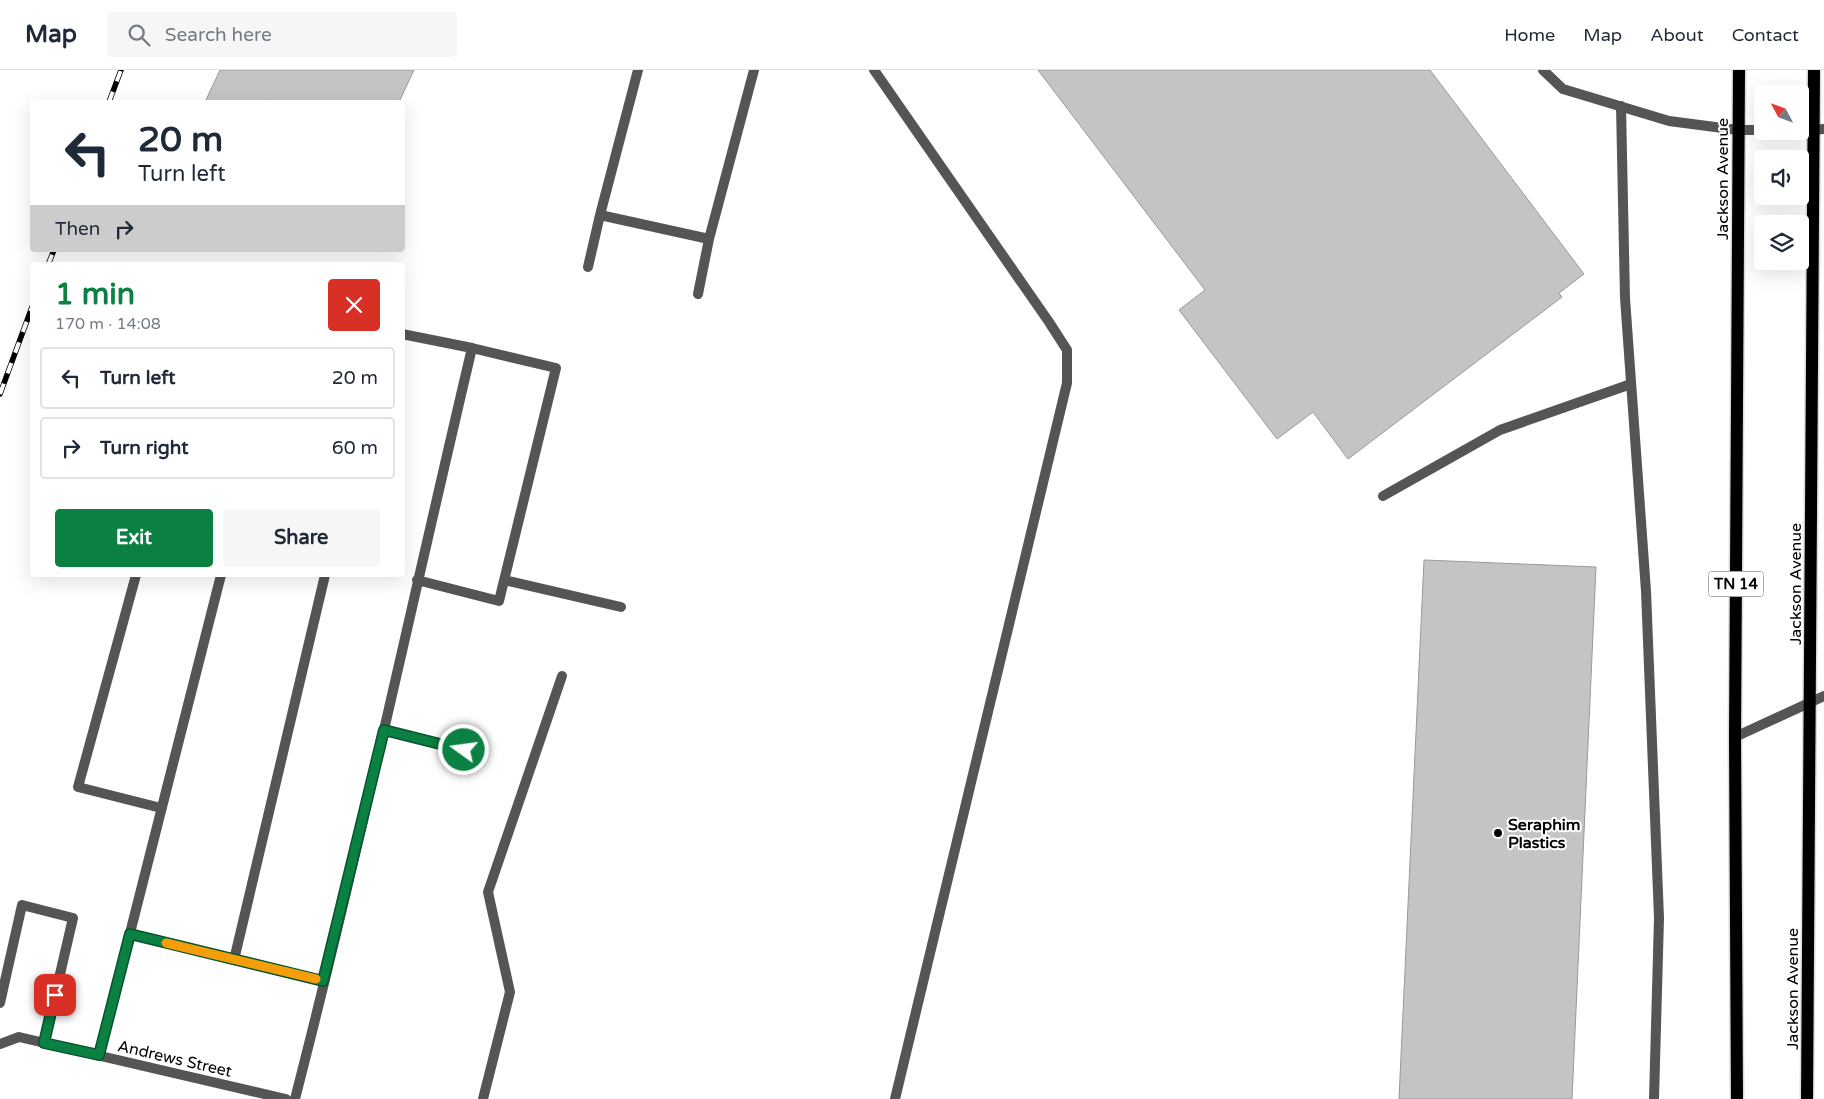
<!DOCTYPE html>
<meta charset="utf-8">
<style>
body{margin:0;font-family:"Varela Round",sans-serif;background:#f6f6f7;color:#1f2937;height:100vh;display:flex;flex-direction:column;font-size:19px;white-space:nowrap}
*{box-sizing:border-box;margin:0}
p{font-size:16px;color:#747a83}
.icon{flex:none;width:28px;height:28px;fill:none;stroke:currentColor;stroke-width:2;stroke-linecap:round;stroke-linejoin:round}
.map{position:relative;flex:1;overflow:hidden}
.drawer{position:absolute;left:30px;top:192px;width:375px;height:315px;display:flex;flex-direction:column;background:#fff;border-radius:5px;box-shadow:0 5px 20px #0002}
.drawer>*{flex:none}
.top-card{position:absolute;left:30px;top:30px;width:375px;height:152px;border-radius:5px;box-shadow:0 5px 20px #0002;background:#fff;color:#1f2937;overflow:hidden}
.needle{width:32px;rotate:311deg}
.controls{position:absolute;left:1754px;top:15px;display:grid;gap:10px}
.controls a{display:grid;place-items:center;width:55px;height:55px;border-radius:5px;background:#fff;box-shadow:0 5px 20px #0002;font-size:25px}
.pin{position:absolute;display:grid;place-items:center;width:42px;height:42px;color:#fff;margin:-21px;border-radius:10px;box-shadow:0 2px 8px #0006}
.me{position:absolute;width:55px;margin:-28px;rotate:284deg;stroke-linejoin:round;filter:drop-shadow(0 0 4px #0008)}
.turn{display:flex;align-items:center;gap:18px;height:105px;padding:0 25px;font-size:22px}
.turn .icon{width:65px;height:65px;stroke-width:2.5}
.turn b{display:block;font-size:35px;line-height:42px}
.then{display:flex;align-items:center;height:48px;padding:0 25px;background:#0003;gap:10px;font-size:19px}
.round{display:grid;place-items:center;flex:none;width:52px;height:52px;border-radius:5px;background:#f6f6f7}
.headline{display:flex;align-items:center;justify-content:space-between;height:85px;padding:0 25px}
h1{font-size:30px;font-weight:800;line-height:38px;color:#0b8043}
.cta{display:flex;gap:10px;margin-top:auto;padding:10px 25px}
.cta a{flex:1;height:58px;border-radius:5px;background:#0b8043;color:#fff;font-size:20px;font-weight:800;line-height:58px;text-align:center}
.cta a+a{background:#f6f6f7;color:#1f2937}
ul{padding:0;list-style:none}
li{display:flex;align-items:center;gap:15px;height:62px;margin:0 10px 8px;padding:0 15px;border:2px solid #e0e1e3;border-radius:5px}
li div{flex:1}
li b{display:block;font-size:19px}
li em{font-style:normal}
header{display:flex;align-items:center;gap:30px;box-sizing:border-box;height:70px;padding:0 25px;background:#fff;border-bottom:1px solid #e0e1e3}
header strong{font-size:24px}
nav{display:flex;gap:28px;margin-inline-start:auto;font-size:18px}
.search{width:350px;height:45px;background:#f6f6f7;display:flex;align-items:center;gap:12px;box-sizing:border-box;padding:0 18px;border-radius:5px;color:#747a83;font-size:19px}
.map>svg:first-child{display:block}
.building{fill:#c4c4c4;stroke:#999}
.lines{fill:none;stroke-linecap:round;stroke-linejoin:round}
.primary-casing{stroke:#dbdbdb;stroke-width:15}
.service{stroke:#555;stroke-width:10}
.minor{stroke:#555;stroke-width:10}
.primary{stroke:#000;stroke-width:12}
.rail-casing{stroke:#000;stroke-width:5.5}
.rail{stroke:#fff;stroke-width:4;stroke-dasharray:11;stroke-linecap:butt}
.route-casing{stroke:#07532c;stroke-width:12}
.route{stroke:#0b8043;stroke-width:9}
.slow{stroke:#f59e0b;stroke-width:9}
.poi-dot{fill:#000;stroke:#fff;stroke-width:2}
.labels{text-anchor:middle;stroke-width:4;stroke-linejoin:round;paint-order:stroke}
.shield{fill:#fff;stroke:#4c4c4c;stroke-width:1}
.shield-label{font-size:15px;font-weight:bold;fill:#000}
.street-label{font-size:16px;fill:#000;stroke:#fff}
.poi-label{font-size:16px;font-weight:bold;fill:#000;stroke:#fff;text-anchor:start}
</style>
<header>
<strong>Map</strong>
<div class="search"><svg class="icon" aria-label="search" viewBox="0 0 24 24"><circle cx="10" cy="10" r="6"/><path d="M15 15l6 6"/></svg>Search here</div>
<nav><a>Home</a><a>Map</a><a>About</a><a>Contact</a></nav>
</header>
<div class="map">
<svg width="1824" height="1029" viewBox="0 0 1824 1029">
<rect width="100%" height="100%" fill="#fff"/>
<path class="building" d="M220,0H414L399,32H275L270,30L269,32H205Z
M1038,0H1430L1584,204L1559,223L1562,227L1348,389L1313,342L1277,369L1179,240L1205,220Z
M1424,490L1596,497L1572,1029H1399Z"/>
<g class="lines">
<g class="primary-casing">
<path id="primary" d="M1737,1029L1735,667L1739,0
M1807,1029L1814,0"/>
</g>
<path class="service" d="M638,0L600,145L709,169L754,0
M874,0L1049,252L1067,280V313L895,1029
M1621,36L1625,228L1646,521L1659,848L1654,1029
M588,197L600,145
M698,224L709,169
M402,264L472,278
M1383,426L1500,360L1631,314
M136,505L78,717L161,738
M504,510L621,537
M384,660L465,680
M130,864L234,890L325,505
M234,890L323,911
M0,933L22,835L73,848L44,973
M0,974L19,967L286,1029
M99,985L221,505
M295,1029C359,780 413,528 472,278L556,298L499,531L417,510
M483,1029L510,922L488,822L562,606"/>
<path class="minor" d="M1543,0L1563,19L1669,51L1738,60H1762
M1800,61L1824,59
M1735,667L1824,626"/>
<use href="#primary" class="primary"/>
<g class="rail-casing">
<path id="rail" d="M109,32L121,0
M48,195L54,180
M0,324L32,237"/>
</g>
<use href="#rail" class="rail"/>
</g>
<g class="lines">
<g class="route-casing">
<path id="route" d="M55,925L44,973L99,985L130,864L323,911L384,660L464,680"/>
</g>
<use href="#route" class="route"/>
<path class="slow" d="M166,873L316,909"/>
</g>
<circle class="poi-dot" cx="1498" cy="763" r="5"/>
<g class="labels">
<rect class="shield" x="1708.5" y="501.5" width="55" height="25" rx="4"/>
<g class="shield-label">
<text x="1736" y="519">TN 14</text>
</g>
<g class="street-label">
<text transform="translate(1722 109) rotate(-90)" y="6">Jackson Avenue</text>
<text transform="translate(1795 514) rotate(-90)" y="6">Jackson Avenue</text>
<text transform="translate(1792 919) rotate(-90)" y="6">Jackson Avenue</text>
<text transform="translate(175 988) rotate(13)" y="6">Andrews Street</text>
</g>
<g class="poi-label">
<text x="1508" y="760">Seraphim<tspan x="1508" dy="18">Plastics</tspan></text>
</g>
</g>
</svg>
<div class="controls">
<a><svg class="needle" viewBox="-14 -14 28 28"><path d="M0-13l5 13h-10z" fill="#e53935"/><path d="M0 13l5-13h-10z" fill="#747a83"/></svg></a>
<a><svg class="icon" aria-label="sound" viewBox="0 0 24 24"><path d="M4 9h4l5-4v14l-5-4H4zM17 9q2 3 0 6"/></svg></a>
<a><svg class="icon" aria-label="layers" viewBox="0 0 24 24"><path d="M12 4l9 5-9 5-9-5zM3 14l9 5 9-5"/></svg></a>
</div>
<div class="pin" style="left:55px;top:925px;background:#d93025"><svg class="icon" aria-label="arrive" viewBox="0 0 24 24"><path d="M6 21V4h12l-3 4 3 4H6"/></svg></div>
<svg class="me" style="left:464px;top:680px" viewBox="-20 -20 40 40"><circle r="17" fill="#0b8043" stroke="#fff" stroke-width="3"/><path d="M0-11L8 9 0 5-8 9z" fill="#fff"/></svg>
<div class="top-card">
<div class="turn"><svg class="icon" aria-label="left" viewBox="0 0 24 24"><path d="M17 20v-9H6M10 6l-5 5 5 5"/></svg><div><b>20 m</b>Turn left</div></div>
<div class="then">Then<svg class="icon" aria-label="right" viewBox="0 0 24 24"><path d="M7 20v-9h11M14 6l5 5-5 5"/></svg></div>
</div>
<section class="drawer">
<div class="headline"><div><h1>1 min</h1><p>170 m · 14:08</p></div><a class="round" style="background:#d93025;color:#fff"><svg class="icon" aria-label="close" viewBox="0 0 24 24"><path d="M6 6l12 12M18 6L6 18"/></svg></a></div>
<ul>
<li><svg class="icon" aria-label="left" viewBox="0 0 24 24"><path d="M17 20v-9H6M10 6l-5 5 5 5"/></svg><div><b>Turn left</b></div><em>20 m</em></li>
<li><svg class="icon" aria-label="right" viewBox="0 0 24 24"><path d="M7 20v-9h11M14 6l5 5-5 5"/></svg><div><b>Turn right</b></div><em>60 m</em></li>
</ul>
<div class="cta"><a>Exit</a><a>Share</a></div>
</section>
</div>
